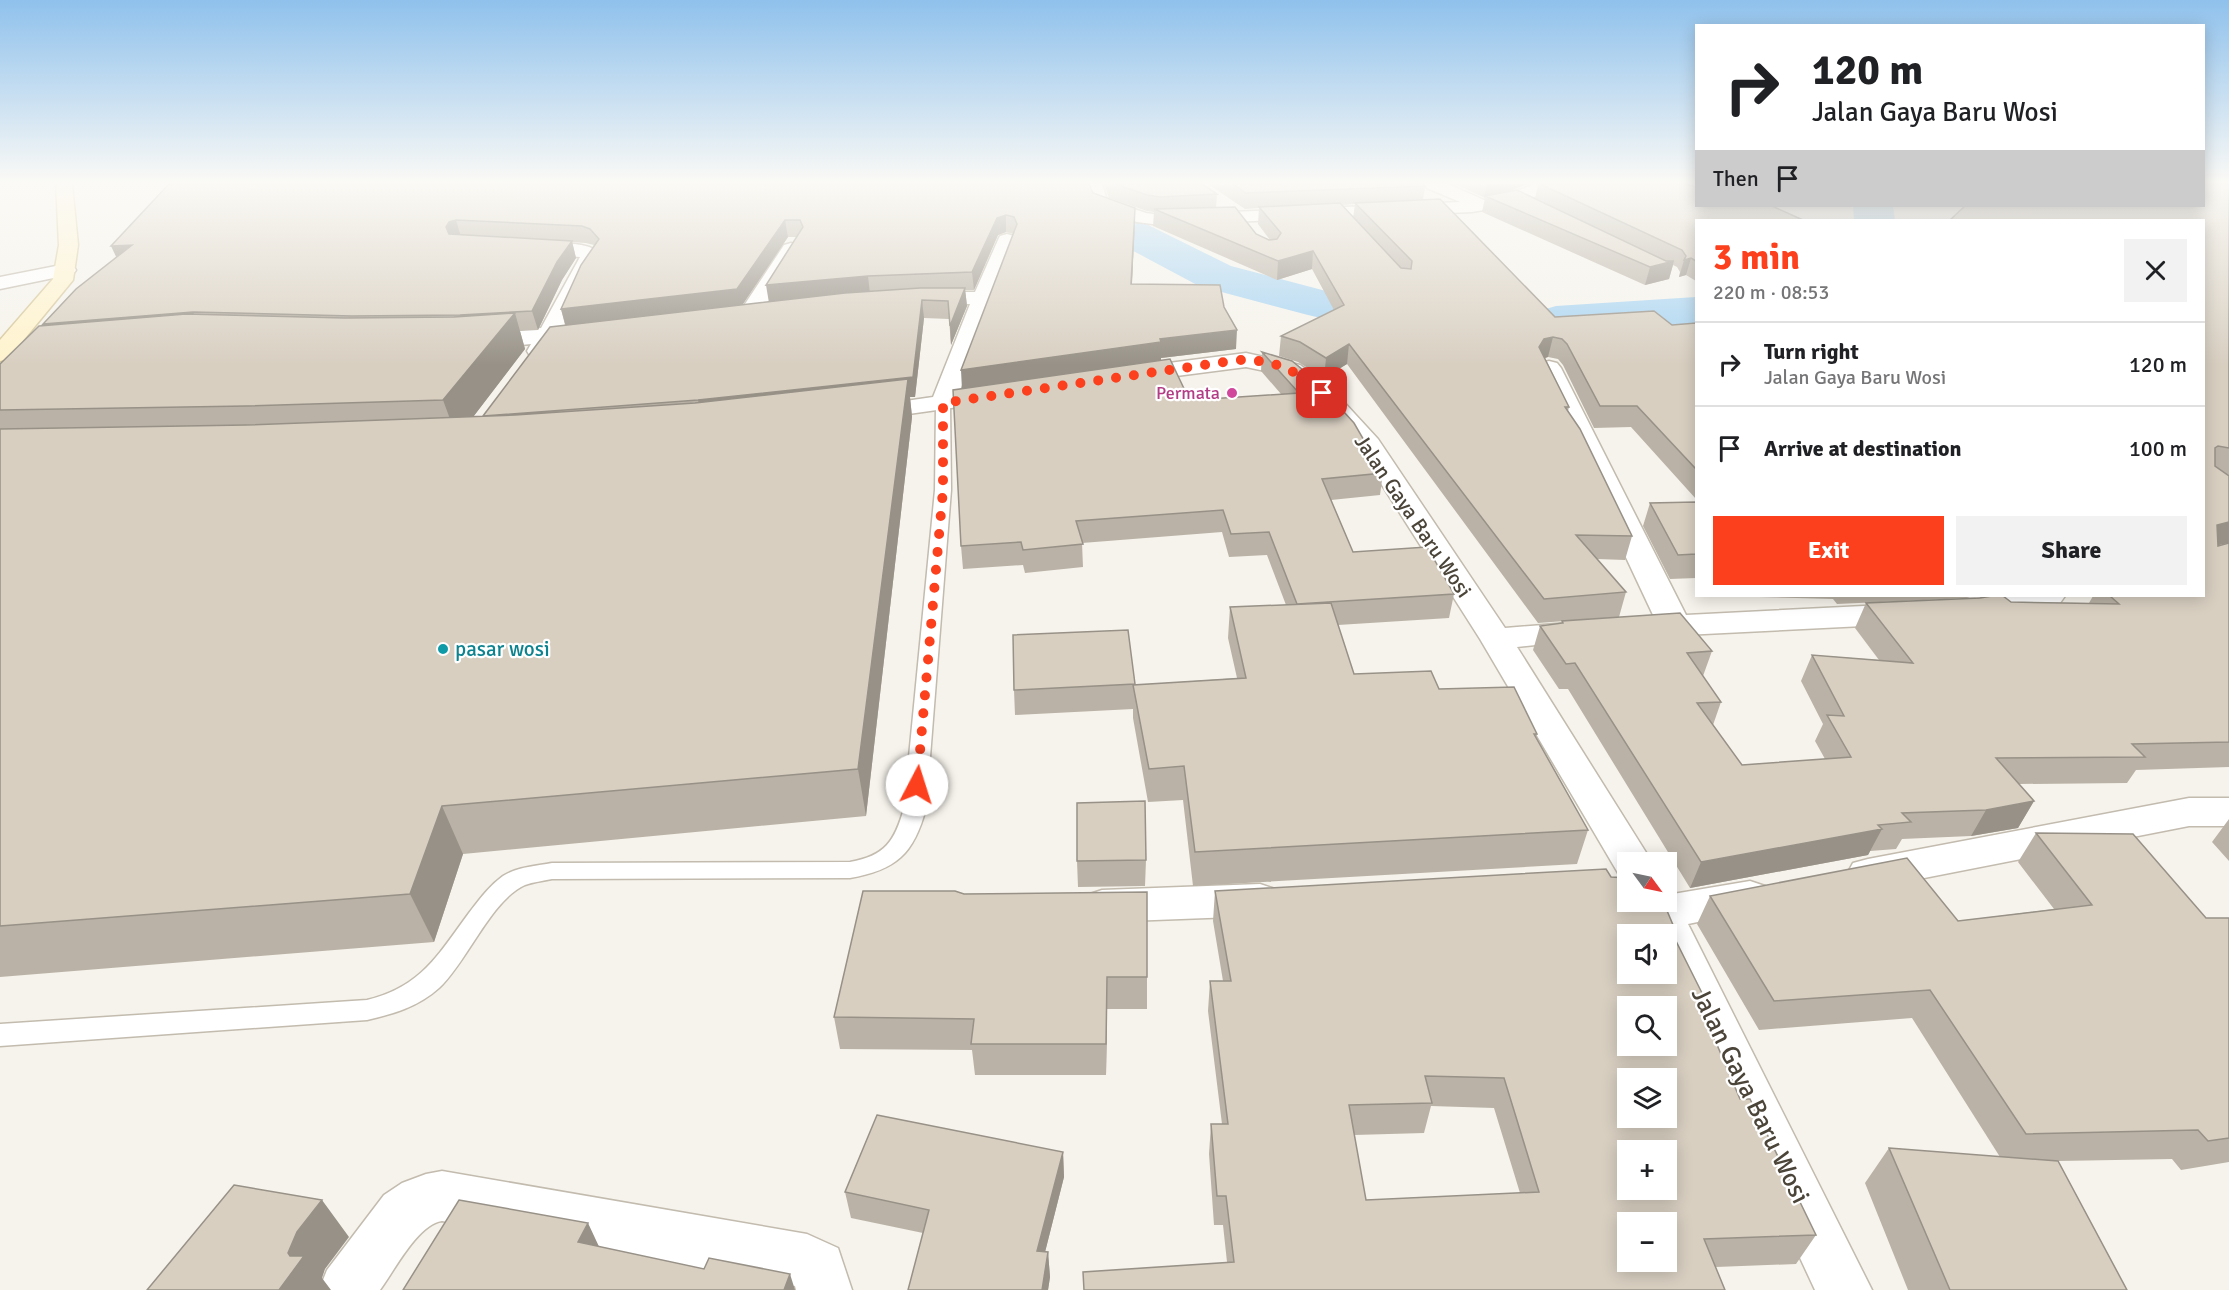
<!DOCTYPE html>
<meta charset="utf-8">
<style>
body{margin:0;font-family:Signika,sans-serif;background:#f2f2f2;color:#202124;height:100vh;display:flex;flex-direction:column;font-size:22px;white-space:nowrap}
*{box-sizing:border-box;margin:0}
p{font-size:20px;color:#757577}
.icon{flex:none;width:33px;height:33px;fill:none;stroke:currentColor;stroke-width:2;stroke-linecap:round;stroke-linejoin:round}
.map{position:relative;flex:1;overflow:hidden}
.panel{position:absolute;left:1695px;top:219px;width:510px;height:378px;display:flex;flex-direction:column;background:#fff;border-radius:0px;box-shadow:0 3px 15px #0003}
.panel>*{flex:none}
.hud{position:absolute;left:1695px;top:24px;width:510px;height:183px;border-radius:0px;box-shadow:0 3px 15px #0003;background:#fff;color:#202124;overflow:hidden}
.needle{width:39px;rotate:123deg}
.buttons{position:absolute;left:1617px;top:852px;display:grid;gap:12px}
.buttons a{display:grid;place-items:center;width:60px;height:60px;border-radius:0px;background:#fff;box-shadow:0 3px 15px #0003;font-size:30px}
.pin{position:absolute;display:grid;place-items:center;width:51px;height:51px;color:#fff;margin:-26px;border-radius:12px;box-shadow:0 3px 9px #0006}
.me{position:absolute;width:66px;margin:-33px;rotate:5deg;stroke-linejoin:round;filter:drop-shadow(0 0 4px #0008)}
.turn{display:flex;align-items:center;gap:21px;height:126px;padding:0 18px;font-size:27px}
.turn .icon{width:78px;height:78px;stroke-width:2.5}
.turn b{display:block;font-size:42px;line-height:51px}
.then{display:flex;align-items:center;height:57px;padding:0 18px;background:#0003;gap:12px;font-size:22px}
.round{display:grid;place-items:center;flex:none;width:63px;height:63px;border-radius:0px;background:#f2f2f2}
.overview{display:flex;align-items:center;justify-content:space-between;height:102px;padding:0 18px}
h1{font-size:36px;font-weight:800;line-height:45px;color:#fc3f1d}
.cta{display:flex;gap:12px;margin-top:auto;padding:12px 18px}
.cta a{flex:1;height:69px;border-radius:0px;background:#fc3f1d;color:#fff;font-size:24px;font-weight:800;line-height:69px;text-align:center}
.cta a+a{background:#f2f2f2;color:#202124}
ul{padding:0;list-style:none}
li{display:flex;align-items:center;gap:18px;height:84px;padding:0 18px;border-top:2px solid #e0e0e0}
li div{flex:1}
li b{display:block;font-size:22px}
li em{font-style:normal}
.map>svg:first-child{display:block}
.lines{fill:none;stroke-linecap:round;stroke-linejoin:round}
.river{fill:#a9d4f2;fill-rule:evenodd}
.lane-casing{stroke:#c2bbae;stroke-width:3}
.street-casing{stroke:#c2bbae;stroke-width:3}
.secondary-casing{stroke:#d6c79b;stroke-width:3}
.lane{fill:#fff;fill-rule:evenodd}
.street{fill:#fff;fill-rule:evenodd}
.secondary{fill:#fff3cd;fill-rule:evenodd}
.wall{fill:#bab2a6;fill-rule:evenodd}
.shaded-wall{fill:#979187}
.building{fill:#d8cfc1;stroke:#979187;stroke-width:1.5;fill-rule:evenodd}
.route{stroke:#fc3f1d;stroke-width:10;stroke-dasharray:0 18}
.hotel-dot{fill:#d1479c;stroke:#fff;stroke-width:2}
.culture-dot{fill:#0f9aa8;stroke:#fff;stroke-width:2}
.labels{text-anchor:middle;stroke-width:4.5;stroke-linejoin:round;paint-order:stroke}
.far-hotel-label{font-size:18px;fill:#b23c85;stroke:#fff;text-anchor:end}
.street-label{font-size:21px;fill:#4b4439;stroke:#fff}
.culture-label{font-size:21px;fill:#0d838f;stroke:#fff;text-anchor:start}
.near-street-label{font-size:26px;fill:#4b4439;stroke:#fff}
</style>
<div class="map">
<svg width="2229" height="1290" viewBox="0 0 2229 1290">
<rect width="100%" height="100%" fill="#f6f3ec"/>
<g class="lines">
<path class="river" d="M1033,201L1136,219L1231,266L1326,291L1433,301L1450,306L1457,316L1450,326L1433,331L1325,319L1308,315L1199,286L1109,238L1019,222L1013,213L1019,204Z
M1853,206H1893L1895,220H1854Z
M1696,297V325L1556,336L1539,331L1531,321L1539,311L1556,306Z"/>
<g class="lane-casing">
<path id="lane" d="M943,399L950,403L951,490L926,808C914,854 896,870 850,878L552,879C543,881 533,882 525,885C491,900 467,962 439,988C418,1007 393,1014 367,1020L0,1046V1024L367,1000C421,987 438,955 469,913C479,900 489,886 503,876C517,867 536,866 552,863L850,862C885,856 895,841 904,808L935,490L936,403Z"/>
</g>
<g class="street-casing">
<path id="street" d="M1085,184H1102L1107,200L1146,213L1160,215L1460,202L1427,188L1425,184H1448L1484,200L1503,196L1535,184H1560L1558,188L1513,205L1472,212L1160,225L1137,222L1094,207Z
M1007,234L1014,236L1016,240L959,393L999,388L1008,390L1011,395L1008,400L866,420L857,418L854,413L857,408L933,397L970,304H922L915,302L912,298L915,294L922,292H975L998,240L1000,236Z
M529,243C547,244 590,239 601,255L563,328L584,326L592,328L595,333L592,338L555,342L546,356L538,358L530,356L527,351L531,344L477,349L469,347L466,342L469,337L541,328L580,257L522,253L519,249L522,245Z
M791,243L798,245L801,249L761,313L758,318L750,319L742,318L739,313L784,245Z
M66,264L73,266L76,270L73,274L0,289V277Z
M1246,353L1300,365L1331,388L1378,439L1505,628L1581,622L1593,625L1597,632L1593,639L1517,647L1652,862H1628V876L1618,873L1480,639L1359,449L1313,398L1284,375L1246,367L1130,382L1122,380L1118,375L1122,370L1130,368Z
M1549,361L1557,363L1561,368L1686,615L1904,604L1915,607L1920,614L1915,621L1904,624L1644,637L1633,634L1628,627L1633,620L1654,617L1537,368L1541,363Z
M1997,596H2065L2060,603L2049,605L1973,619L1962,616L1957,609L1962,602Z
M2189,798H2229V826H2189L1868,889L1853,885L1847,874L1853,863L1868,859Z
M1750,881L1765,886L1771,897L1765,908L1688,924L1872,1290H1815L1666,970V934H1650L1635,902H1666V889L1673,894Z
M1260,884L1275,889L1281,900L1275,911L1260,916L1102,922L1087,917L1081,906L1087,895L1102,890Z
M442,1171L807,1234L838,1248L852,1290H796L795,1286L442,1221C418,1224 394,1271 380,1290H319L327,1270L384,1195L402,1183L426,1174Z"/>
</g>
<g class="secondary-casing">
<path id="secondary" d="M56,184H72L78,245L73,280L8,359L0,361V340L53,279L59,245Z"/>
</g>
<use href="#lane" class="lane"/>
<use href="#street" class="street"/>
<use href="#secondary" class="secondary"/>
</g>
<path class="wall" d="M169,184L1093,193L1135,208L1132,284L1224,307L1236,349L1161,358V360L1188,397L1209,399L1281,394L1261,371L1262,352L1383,473L1380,495L1331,500L1353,552L1454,594L1449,618L1338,625L1354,674L1439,689L1537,734L1536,738L1588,830L1577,864L1193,886L1183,800L1148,802L1133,718V709L1015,715L1014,690L1128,630L1135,685L1237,678L1228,638L1230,607L1286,605L1267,555L1229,557L1222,532L1082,543L1083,567L1025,573L1023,565L963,569L961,546L962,389L1014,234L1006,232L998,235L974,290H965L967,306L951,345L949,319L924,318L915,397H910L912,417L866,816L463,854L434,942L0,977V364L43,325V324L116,257ZM788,237H797L769,302L742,305ZM572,242L586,243L594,245L561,309L565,325L483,416L473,417L525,349L520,331L538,330L562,280L576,258Z
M1104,184H1202L1217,194L1216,208L1256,234L1269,240H1270L1258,224L1259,208L1245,209L1208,184H1424L1425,186L1423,200L1555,317L1672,325L1696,323V499L1631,427L1594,428L1563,365L1558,359L1548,357L1545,358L1569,407L1568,411L1632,536L1625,560L1597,559L1626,592L1619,617L1538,623L1347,364L1324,378L1298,362L1279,356L1281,336L1334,310L1312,269L1277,280L1153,226L1154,212L1147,211L1109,198ZM1355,204L1353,218L1341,205Z
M1455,184H1527L1507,192L1535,199L1538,184H1687L1696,220V281L1686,275L1679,277L1680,272L1677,267L1673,265L1669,279L1645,285L1482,212L1485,198Z
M2229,184V543L2218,545V546L2229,543V767L2136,770L2127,783L2019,784L2034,801L2018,828L1971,836L1902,839L1896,849L1870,851L1868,855L1690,888L1568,689H1559L1533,650L1540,626L1561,624L1562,621L1712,651L1703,676L1721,702L1713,725L1742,765L1825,759L1815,741L1823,724L1801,681L1812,655L1879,660L1855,628L1866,603L2011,602L2089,603L2093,596H2204Z
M1696,502V578L1670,579L1643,526L1650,503Z
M1758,596H1971L1970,597L1967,598L1837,604L1833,599L1759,597Z
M2229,819V861L2212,842Z
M2036,833L2206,918H2229V1162L2181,1170L2172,1159L2058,1161L2127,1290H1908L1865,1183L1889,1148L2000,1157L1912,1018L1759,1030L1697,924L1710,896L1958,921L2054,909L2018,862Z
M1146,860L1145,886L1078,887L1077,861Z
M1611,877L1676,941L1709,1007L1705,1016L1740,1099L1816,1235L1796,1264L1716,1267L1227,1262L1223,1225H1214L1209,1154L1211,1124H1222L1208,1011L1210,981H1223L1213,921L1215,891ZM1431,1106L1494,1108L1520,1193L1366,1200L1354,1135L1424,1133Z
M863,891L1147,977V1009H1107L1106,1075H975L972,1050L840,1049L834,1017Z
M1063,1152L1064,1177L1045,1252H1048L1050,1277L1048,1290H908L923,1233L851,1218L845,1192Z"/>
<path class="shaded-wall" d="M1487,184H1527L1502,194L1485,196L1484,198Z
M1135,208V224L1131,302V284Z
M1006,215V232L998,235L974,290L972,272L997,218Z
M456,220L461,237L451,244L446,227L449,222Z
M785,220L788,237L741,307L566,327L561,309Z
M572,241L576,258L562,280L538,330L532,311L557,262Z
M132,245L119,263L111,246Z
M1313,251L1312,269L1277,280L1278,261Z
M1691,258L1686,275L1679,277L1684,260Z
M1674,261L1669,279L1645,285L1650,267Z
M868,276L870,294L769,303L766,285Z
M965,288L967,306L951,345L950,326Z
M922,300L924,318L915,397H910L912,417L866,816L858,769L703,421L698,400Z
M193,312L202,331L53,343L43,324Z
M515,313L525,349L457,438L443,400Z
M1237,330L1236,349L1161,358V361L962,390L961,370L1160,339Z
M1553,337L1548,357L1539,360V347L1544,339Z
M1349,344L1347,364L1324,378L1326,358Z
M2229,522V543L2204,548L2217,525Z
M2034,801L2018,828L1971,836L1986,810Z
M442,806L463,854L434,942L410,894Z
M1882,829L1868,855L1690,888L1701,862Z
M1107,977V1009L1106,1075V1044Z
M1063,1152L1064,1177L1039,1276L1037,1251Z
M322,1200L349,1237L325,1269L322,1278L331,1290H279L288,1253L297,1232Z
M588,1223L602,1253L578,1242Z
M1048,1252L1050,1277L1048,1290H1042Z
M790,1274L795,1290H784Z"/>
<path class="building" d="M169,184H1089L1093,193L1135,208L1131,284L1220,285L1224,307L1237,330L1160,339L1161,342L961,370L1017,224L1014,217L1006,215L997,218L972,272L868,276L766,285L803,227L800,220H785L737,289L561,309L581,265L599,239L590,229L582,226L456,220L449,222L446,227L449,234L572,241L557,262L532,311L460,315L352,316L193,312L43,324L76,289L132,245L111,246Z
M1115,184H1202L1217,194L1160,197L1147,195Z
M1233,184H1424L1425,186L1246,193Z
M1540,184H1687L1696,187V206H1772L1803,220H1696V261L1691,258L1684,260L1686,256L1682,250Z
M2204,184H2229V448L2218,446L2215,448V466L2229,476V522L2217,525L2218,546L2229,543V742L2132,744L2145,757L1996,758L2034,801L1986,810L1902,813L1911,822L1878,825L1882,829L1701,862L1575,663L1566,664L1540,626L1563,623L1562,621L1680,613L1712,651L1687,653L1721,702L1697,703L1742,765L1851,757L1827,715L1844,716L1812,655L1913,663L1866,603L1980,598L1992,596H2003L2011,602L2119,604L2110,596H2204V220H1950L1965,206H2204Z
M1517,190L1666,261H1674L1650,267L1485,196Z
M1440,199L1555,317L1654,311L1672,325L1696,323V469L1637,406H1600L1567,344L1562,339L1553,337L1544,339L1539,347L1569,407H1565L1580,429L1632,536L1576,535L1626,592L1544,599L1349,344L1326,358L1300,342L1281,336L1344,305L1313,251L1278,261L1154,209L1235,207L1256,234L1269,240L1277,239L1281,233L1259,207L1340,203L1401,268L1411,269L1412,261L1355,203Z
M920,288H965L950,326L948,301L922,300L913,377L698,400L483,416L550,327L845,293Z
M515,313L443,400L246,406L0,410V364L39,326L186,314L345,318L454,317Z
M1262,352L1292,361L1314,379L1354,423L1383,473L1322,479L1353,552L1427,547L1454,594L1297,604L1269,532L1231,534L1223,510L1076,521L1083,544L1023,550L1021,542L961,546L953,390L1170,359L1188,397L1208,396L1209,399L1299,393Z
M908,379L858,769L442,806L410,894L0,926V429L246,425L515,415L695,403Z
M1696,502V554L1678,555L1650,503Z
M1331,603L1354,674L1431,671L1439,689L1514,687L1537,734H1534L1588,830L1195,852L1184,766L1149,769L1133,685L1246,678L1230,607Z
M1128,630L1135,684L1014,690L1013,635Z
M1145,801L1146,860L1077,861V803Z
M2036,833L2133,834L2206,918H2229V1138L2208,1141L2198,1130L2026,1134L1930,990L1774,1001L1710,896L1907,858L1958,921L2092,905Z
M1606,869L1611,877L1628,878V902H1658L1660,905L1665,906L1676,932V941L1709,1007H1701L1740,1099H1750L1816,1235L1704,1239L1725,1290H1084L1083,1272L1234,1262L1226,1196H1217L1211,1124H1228L1210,981H1231L1215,891ZM1628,934H1666V974H1628ZM1628,1006H1666V1046H1628ZM1425,1076L1504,1078L1539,1192L1366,1200L1349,1105L1432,1103ZM1628,1078H1666V1118H1628ZM1628,1150H1666V1190H1628ZM1628,1222H1666V1262H1628Z
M863,891H955L964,894L1147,892V977H1107L1106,1044H971L974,1019L834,1017Z
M877,1115L1063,1152L1037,1251L1048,1252L1042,1290H908L929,1210L845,1192Z
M1889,1148L2058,1161L2127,1290H1950Z
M234,1185L322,1200L297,1232L288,1253L290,1256H304L279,1290H147Z
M459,1200L588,1223L578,1242L704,1269L709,1258L790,1274L784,1290H403Z"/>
<linearGradient id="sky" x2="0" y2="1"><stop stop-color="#8fc1ec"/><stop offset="0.5" stop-color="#fbfaf6"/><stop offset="1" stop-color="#fbfaf6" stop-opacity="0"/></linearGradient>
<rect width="2229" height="365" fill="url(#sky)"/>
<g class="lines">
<path class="route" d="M917,785L943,490V403L1238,360C1277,360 1294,369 1322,393"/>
</g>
<circle class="hotel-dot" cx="1232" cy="393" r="6"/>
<circle class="culture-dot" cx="443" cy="649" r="6"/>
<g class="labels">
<g class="far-hotel-label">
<text x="1220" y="399">Permata</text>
</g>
<g class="street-label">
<text transform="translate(1413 516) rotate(56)" y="7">Jalan Gaya Baru Wosi</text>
</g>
<g class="culture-label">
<text x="455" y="656">pasar wosi</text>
</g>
<g class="near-street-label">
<text transform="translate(1751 1095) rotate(64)" y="9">Jalan Gaya Baru Wosi</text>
</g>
</g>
</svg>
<div class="buttons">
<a><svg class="needle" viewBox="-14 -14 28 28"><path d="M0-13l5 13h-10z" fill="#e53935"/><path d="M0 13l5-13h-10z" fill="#757577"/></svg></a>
<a><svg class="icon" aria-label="sound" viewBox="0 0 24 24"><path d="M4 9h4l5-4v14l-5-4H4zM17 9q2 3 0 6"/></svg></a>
<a><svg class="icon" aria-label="search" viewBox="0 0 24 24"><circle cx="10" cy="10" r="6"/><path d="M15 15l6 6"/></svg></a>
<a><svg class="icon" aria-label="layers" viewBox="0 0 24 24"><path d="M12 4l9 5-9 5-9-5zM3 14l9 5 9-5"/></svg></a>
<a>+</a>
<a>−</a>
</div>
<div class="pin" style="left:1322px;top:393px;background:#d93025"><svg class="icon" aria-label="arrive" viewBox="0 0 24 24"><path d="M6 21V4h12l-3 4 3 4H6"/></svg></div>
<svg class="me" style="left:917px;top:785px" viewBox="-20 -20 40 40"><circle r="19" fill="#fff"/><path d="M0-13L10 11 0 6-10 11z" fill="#fc3f1d"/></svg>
<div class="hud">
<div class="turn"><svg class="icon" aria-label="right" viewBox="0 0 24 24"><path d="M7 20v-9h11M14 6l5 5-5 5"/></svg><div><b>120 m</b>Jalan Gaya Baru Wosi</div></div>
<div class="then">Then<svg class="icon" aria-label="arrive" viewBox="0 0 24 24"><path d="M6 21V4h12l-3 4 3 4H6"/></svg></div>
</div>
<section class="panel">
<div class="overview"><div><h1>3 min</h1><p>220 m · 08:53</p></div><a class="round"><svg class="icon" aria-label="close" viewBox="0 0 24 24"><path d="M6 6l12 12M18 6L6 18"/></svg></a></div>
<ul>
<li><svg class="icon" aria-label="right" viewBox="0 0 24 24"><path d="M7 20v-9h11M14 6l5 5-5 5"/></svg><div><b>Turn right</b><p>Jalan Gaya Baru Wosi</p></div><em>120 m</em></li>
<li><svg class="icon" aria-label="arrive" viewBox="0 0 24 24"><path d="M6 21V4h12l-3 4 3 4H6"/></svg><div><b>Arrive at destination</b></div><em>100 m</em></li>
</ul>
<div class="cta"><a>Exit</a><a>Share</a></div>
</section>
</div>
